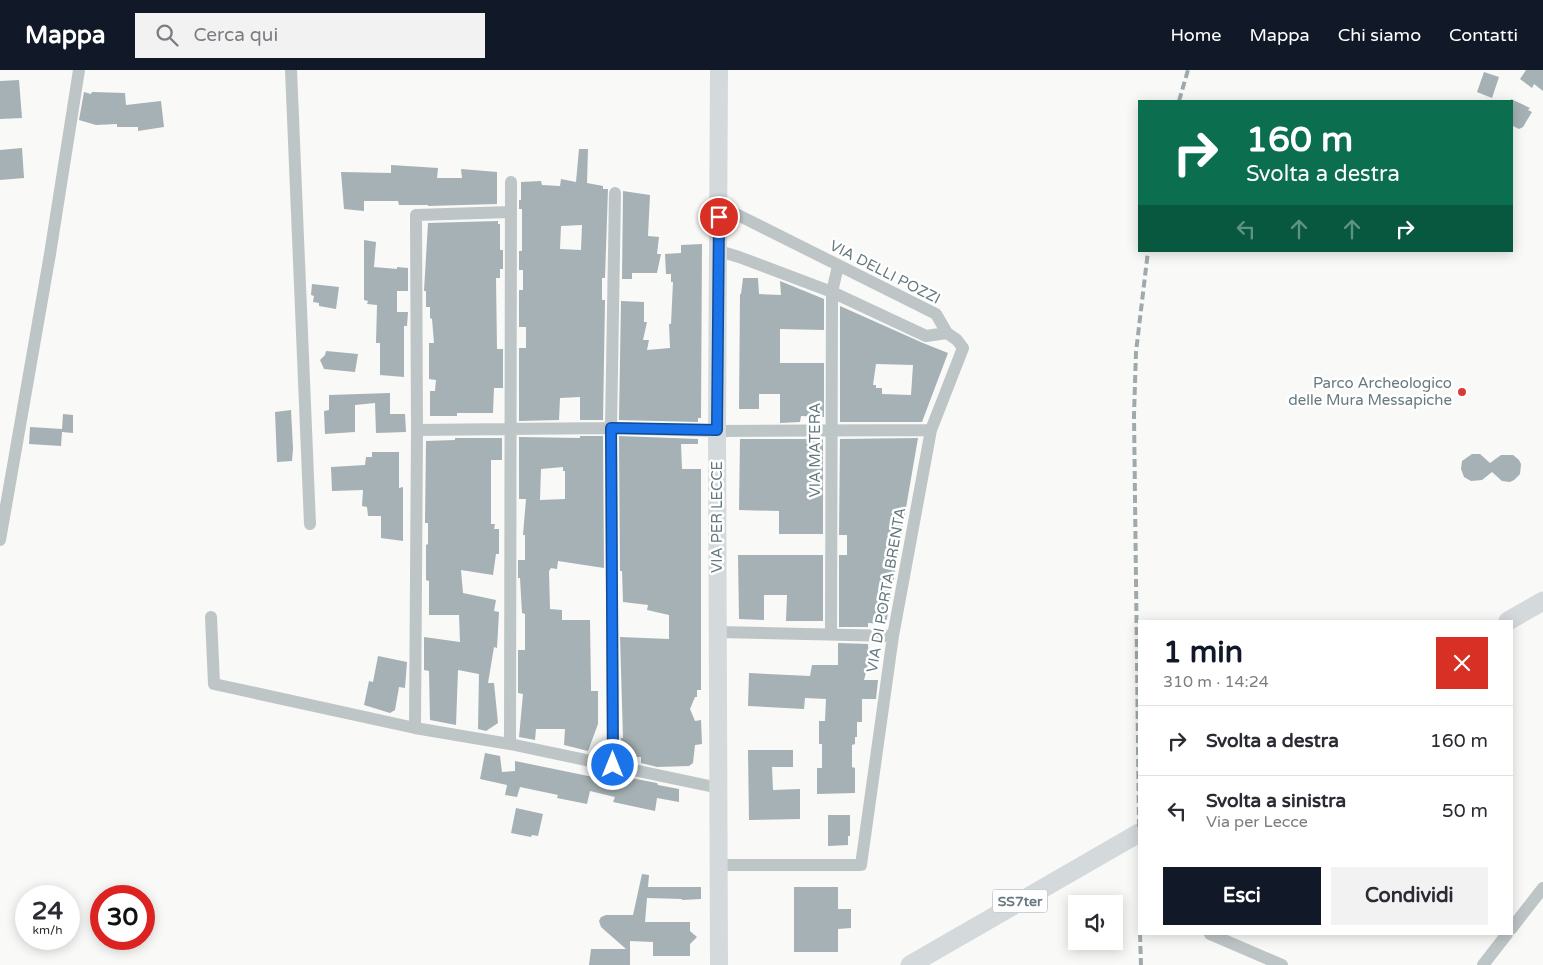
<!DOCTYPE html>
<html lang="it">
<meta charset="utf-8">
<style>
body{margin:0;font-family:"Varela Round",sans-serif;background:#f2f2f3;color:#2b2b33;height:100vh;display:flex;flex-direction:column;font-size:19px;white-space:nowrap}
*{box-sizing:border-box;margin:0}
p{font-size:16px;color:#7c7c81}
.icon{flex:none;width:28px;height:28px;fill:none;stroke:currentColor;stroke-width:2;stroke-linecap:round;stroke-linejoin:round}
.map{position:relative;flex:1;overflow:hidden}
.side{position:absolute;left:1138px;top:550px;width:375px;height:315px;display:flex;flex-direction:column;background:#fff;border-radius:0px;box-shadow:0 2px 12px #0003}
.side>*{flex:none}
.guide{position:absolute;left:1138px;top:30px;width:375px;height:152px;border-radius:0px;box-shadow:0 2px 12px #0003;background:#0b6e4f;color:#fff;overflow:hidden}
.tools{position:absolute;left:1068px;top:825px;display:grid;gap:10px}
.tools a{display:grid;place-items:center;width:55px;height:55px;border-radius:0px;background:#fff;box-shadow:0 2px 12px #0003;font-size:25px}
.speed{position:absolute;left:15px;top:815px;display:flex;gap:10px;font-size:25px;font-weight:700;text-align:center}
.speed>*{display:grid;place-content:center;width:65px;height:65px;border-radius:50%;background:#fff;box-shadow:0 2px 12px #0003;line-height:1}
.speed small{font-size:12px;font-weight:400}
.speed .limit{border:8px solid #d22;background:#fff;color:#111}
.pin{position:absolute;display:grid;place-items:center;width:42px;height:42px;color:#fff;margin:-21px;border:2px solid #fff;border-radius:50%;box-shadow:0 1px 5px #0007}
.me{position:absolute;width:55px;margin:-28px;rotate:0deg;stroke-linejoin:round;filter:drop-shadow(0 0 4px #0008)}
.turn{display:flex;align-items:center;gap:18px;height:105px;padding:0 25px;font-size:22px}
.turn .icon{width:65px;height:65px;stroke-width:2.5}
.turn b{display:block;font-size:35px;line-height:42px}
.lanes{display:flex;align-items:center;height:48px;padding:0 25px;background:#0003;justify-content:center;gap:25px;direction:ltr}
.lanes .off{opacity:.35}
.round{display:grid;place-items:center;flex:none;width:52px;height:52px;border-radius:0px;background:#f2f2f3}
.summary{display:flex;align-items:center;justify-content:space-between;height:85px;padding:0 25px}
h1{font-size:30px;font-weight:700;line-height:38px;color:#111827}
.action{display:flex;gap:10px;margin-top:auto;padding:10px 25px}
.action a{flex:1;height:58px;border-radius:0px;background:#111827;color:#fff;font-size:20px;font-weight:700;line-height:58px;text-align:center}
.action a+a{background:#f2f2f3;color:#2b2b33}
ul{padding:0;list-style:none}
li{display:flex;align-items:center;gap:15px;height:70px;padding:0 25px;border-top:1px solid #e1e1e2}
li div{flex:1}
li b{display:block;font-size:19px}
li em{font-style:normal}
header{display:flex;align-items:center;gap:30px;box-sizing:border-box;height:70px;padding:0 25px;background:#111827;color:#fff}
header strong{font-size:24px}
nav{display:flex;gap:28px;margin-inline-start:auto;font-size:18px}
.search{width:350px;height:45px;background:#f2f2f3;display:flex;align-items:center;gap:12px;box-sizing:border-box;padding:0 18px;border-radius:0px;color:#7c7c81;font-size:19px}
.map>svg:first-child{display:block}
.building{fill:#a5b1b4;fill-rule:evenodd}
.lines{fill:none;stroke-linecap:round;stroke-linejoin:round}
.street{stroke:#bec5c6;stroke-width:12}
.secondary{stroke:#d4d9dc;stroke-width:18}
.primary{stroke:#d4d9dc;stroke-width:19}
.rail{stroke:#a0aaad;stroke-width:4;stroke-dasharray:8 4;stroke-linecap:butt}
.route-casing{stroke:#114b97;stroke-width:12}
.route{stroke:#1a73e8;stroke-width:9}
.poi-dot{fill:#d93c38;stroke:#fff;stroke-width:2}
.labels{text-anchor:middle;stroke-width:5;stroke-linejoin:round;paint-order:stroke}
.shield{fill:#fff;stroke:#94a2a6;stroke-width:1}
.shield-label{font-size:14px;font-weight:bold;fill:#667a80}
.street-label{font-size:15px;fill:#667a80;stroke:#fff}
.poi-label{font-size:15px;fill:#667a80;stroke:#fff;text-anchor:end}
</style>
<header>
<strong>Mappa</strong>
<div class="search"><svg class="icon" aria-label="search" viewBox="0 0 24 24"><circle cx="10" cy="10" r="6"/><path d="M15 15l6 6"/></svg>Cerca qui</div>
<nav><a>Home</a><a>Mappa</a><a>Chi siamo</a><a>Contatti</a></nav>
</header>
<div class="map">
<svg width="1543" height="895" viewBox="0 0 1543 895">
<rect width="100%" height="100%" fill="#f9f9f7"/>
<path class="building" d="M1526,0H1543V21L1534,14L1532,18L1520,9Z
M1484,2L1499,7L1492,28L1477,22Z
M19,10L22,48L0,49V11Z
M84,22L91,24L92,22L125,23L126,35L161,31L164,57L138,61V57H117V54L96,55L79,50Z
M1511,29L1530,38L1528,40L1532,42L1523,57L1519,59L1511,55Z
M22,78L24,108L0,110V80Z
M579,79H588L587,113L603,116V119H608L605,208H602V230H605L603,350H580V327L560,328L559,350L519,351V278H526V257H519V220H523V200H519V181H522V139H519V130H521V112L541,111L542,115L560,116L561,109L576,112ZM582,155L581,180L560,179L561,156Z
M391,95L438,98L437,108H462L461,99L497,102V134L428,136V135H399L398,131H364V141L344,139L341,102L391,103Z
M623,121L650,125L648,166L659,167L657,184H661L657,203H632V209H622Z
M498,151V154H500V180H503V199H500V208H496L497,279H503V318H494L493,343H457V346H430V321H435L436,310L429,309V273H434L432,249L430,248V237H426V221H424L428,153Z
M364,170L376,172L374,197L397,199V197L408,198V221H397V242H408L407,256H404V307L380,305V273H376L377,235L367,234L368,231L364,230Z
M702,174L701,348H698V352L619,350L621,231L644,232V252H647L643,270H649L647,280L670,278L669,254H671L673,212H671V204H666L665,184L681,183V175Z
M743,208H758L759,224L781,225L780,211L824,229V260L780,259V293H824V347L801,346L800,352L780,353V324H759V339H739L740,224H741Z
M312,214L339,217L336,239L319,236V233L313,232L314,226L311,225Z
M840,236L923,273L948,283L922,352H840ZM876,294L913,295L911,325L882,324V318H876V315H873Z
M326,281L358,284L355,302L324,299L320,290L325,285Z
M390,323V344H405L406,362L376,363L375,333L355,335V362L325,364L324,341L329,340V325Z
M291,340L293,379L292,391L277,392L275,342Z
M63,344L73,345V363L62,362L61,376L29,374L30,357L62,359Z
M580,366H603L604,498L558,491L557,499L551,498L549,501L550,539L562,540V550H590L591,621H598V654L588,681L564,675L565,659H536L535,670L519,667L523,624L518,623V580H525V544L522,543L520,508H518V490H525V465H523L526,429H519V367L580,368ZM563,397V401H565V429L540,430L541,399Z
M619,366L698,369V374H681L682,399H701V620H697V627H695L690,639L695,651L701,650L702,674L695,675L693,693L689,696L657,697L641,693V687H626V679L621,678V668H623L620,567L669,569V545L647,540L648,535L623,532L622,501H620Z
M455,368H502V390H491V454H495L494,459H499V484H496L493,505L461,500L463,523L496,530L494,541L499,542L497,578L494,577L488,613H494L498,653L486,661L478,659L479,604L458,600L456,655L430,650L429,601L424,600V567L460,572L459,545H429V511L426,510V475L428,474V453H425L426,371L455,370Z
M918,368L886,554L868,553V557H839V485H847V465H839L840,369Z
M740,369H823V464H779V441L739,440Z
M372,382H399V418L403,417V471L381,468V446H368L367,437L362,436L363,420L332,421L331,397L365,395L366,387H372Z
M1472,384H1480L1490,393L1501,385H1513L1519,390L1521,394L1520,404L1514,410L1510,412L1502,411L1492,402L1482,410L1471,411L1464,407L1461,399L1462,391Z
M738,485H823V551H786L787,525H764V550L739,549Z
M838,573L868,574L869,591L864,610H878L876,629H862V652H857V667H855V674L852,675V697L855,698V723L817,724V698H822V674H819V651H825L826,629L805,628L804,639L748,636L749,603L810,606L812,595H838Z
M378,586L407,592L405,618L399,617L395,640L390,643L364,635L369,611L373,612Z
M748,680H793V697H772L773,720L800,719V749L749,750Z
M485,683L500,686L502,702L515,701V691L593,707L594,701L657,713L658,715L679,719V732L657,728L655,741L613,732L615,727L590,721L587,734L557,728L558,725L520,717L517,727L505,725L507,715L480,709Z
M516,738L543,744L538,766L532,765L531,767L511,763Z
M828,745H850V766H848V775L828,776Z
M642,804L649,805L648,817H701V829L682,830V829L647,828L645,852H690V861L697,867L690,874V886H653V872L630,871V895H589L591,879H626L601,857L599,851L601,847L606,845H633Z
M794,817H838V839H851V858L838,859V882H794Z"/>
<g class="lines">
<path class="street" d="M291,0L310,454
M718,135L936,244L947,263L926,266L832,222L739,187L719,181
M417,360L611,358L717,361L931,360
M0,470L50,184L79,0
M211,547L214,614L415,658L510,674L719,718
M717,562L893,566
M831,564L832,222L838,196
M415,658L417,360L416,145L510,142
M510,674L511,112
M613,695L611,358L615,123
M718,795H861L893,566L931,360L963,278L957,270L947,263
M1511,859L1543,818
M1210,864L1282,895
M1483,895L1507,864"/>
<path class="secondary" d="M719,895L717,361L719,0"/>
<path class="primary" d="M1508,551L1543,531
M910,895L1139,763"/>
<path class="rail" d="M1179,31L1188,0
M1139,757L1134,345L1136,282L1148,181
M1140,864L1141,895"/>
</g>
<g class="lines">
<g class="route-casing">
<path id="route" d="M613,695L611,358L717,360L719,147"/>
</g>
<use href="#route" class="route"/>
</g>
<circle class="poi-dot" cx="1462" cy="322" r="5"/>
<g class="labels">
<rect class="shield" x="992.5" y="819.5" width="55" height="23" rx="4"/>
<g class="shield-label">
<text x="1020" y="836">SS7ter</text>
</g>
<g class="street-label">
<text transform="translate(885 202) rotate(27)" y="5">VIA DELLI POZZI</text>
<text transform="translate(815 380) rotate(-90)" y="5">VIA MATERA</text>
<text transform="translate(717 447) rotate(-90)" y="5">VIA PER LECCE</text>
<text transform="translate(886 520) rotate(-80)" y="5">VIA DI PORTA BRENTA</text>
</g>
<g class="poi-label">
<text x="1452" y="318">Parco Archeologico<tspan x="1452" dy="17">delle Mura Messapiche</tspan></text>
</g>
</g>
</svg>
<div class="tools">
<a><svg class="icon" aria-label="sound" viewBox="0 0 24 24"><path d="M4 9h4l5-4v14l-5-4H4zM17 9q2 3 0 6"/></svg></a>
</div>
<div class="speed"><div>24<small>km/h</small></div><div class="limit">30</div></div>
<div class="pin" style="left:719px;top:147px;background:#d93025"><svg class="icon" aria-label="arrive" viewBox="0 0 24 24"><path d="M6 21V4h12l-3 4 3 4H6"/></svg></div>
<svg class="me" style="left:613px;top:695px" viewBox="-20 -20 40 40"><circle r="17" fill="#1a73e8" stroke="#fff" stroke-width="3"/><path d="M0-11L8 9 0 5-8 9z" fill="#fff"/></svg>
<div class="guide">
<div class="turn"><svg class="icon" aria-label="right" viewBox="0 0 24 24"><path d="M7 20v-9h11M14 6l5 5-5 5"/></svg><div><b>160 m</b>Svolta a destra</div></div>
<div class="lanes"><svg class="icon off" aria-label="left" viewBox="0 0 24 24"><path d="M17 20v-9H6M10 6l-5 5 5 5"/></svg><svg class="icon off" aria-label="ahead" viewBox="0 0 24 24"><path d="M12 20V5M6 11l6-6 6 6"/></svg><svg class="icon off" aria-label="ahead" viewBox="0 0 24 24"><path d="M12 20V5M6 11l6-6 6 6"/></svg><svg class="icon" aria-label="right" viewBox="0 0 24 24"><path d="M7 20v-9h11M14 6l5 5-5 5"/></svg></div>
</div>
<section class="side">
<div class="summary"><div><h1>1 min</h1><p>310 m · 14:24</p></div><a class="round" style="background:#d93025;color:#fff"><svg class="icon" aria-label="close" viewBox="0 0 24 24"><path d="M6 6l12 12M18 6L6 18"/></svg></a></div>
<ul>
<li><svg class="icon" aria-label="right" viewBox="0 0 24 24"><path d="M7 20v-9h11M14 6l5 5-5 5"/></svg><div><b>Svolta a destra</b></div><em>160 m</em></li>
<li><svg class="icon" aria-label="left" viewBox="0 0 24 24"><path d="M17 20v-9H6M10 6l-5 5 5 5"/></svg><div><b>Svolta a sinistra</b><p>Via per Lecce</p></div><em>50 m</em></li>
</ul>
<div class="action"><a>Esci</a><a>Condividi</a></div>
</section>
</div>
